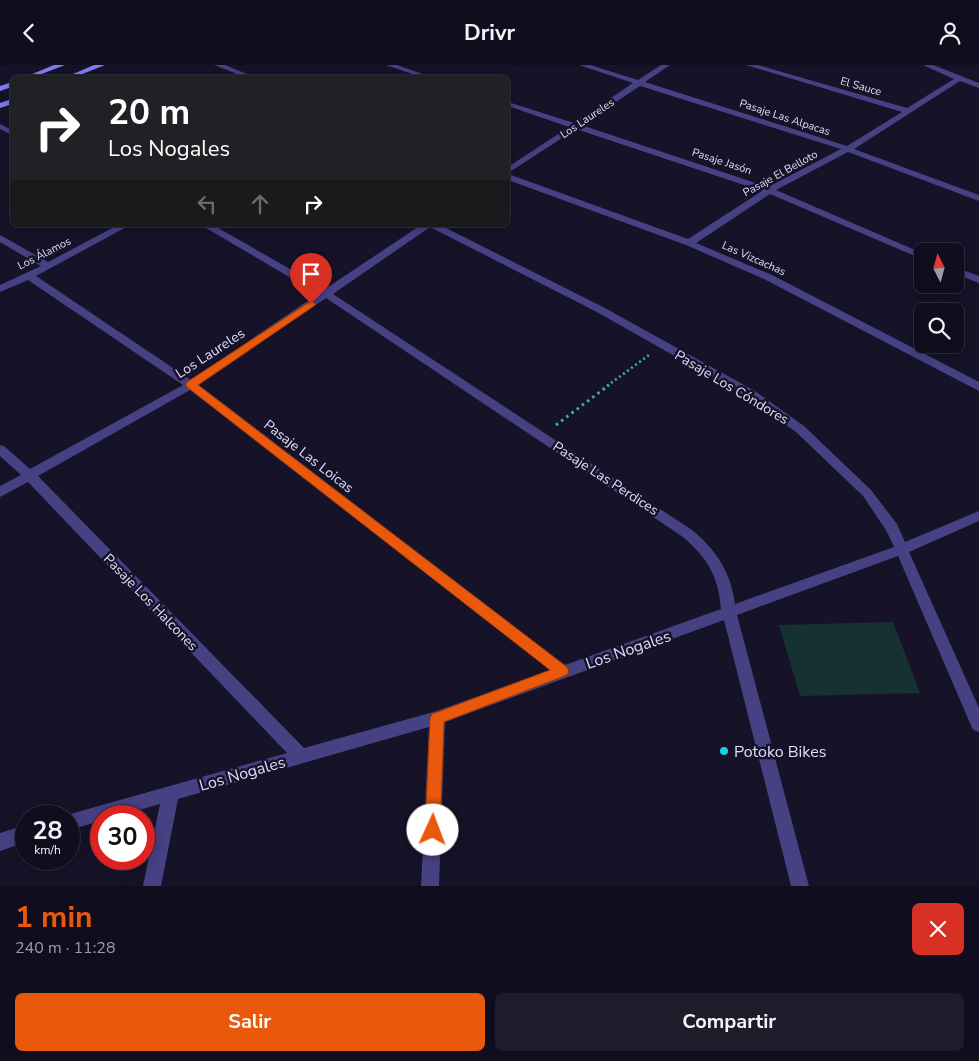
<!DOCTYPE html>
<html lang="es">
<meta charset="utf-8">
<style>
body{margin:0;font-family:"Nunito Sans",sans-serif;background:#1e1c2b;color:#f1f3f6;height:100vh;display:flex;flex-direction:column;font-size:19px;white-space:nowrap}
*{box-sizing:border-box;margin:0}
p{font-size:16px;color:#9c9ca4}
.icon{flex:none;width:28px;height:28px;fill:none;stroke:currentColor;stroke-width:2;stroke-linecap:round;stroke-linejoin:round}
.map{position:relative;height:821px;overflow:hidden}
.details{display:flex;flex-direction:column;background:#100e1e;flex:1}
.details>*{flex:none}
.top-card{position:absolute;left:10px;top:10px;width:500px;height:152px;border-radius:8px;box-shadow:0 2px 12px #0003,0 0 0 1px #302e3c;background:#202124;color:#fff;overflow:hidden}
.needle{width:32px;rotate:354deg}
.fabs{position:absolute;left:914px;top:178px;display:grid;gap:10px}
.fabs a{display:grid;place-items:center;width:50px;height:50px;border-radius:8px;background:#100e1e;box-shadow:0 2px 12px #0003,0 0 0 1px #302e3c;font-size:25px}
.speed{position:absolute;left:15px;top:740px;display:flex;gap:10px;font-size:25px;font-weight:700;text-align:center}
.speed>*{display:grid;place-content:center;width:65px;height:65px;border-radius:50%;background:#100e1e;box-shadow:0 2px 12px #0003,0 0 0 1px #302e3c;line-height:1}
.speed small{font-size:12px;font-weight:400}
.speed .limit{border:8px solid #d22;background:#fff;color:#111}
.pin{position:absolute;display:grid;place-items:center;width:42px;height:42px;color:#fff;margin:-51px -21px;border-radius:50% 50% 50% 0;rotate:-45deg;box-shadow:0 0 5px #0007}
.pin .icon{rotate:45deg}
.me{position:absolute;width:55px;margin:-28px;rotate:2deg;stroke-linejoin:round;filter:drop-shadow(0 0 4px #0008)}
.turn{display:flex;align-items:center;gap:18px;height:105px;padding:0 15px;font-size:22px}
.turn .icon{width:65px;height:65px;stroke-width:2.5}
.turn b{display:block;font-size:35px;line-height:42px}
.lanes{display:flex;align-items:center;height:48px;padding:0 15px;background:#0003;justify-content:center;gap:25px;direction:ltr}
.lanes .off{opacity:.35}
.round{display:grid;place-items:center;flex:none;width:52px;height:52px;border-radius:8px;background:#1e1c2b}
.overview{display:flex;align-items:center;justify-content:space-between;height:85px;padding:0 15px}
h1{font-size:30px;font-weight:700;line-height:38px;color:#ea580c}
.cta{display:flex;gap:10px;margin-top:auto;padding:10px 15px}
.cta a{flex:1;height:58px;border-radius:8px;background:#ea580c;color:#fff;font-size:20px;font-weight:700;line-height:58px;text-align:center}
.cta a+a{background:#1e1c2b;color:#f1f3f6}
header{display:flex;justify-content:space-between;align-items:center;height:65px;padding:0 15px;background:#100e1e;font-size:22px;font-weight:700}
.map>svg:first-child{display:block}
.green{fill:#163131}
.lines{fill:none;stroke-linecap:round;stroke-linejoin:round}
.path-far1{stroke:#3ab2ad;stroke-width:2.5;stroke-dasharray:2 3;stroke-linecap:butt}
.path{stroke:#3ab2ad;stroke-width:3;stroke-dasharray:2.5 4;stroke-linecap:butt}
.street{fill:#454183;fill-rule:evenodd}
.secondary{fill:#807bf4;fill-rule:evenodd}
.route{fill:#ea580c;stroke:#983908}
.poi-dot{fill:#18d2ec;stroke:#161228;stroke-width:2}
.labels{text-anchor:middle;stroke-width:5;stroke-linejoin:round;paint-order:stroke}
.far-street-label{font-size:11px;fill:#e0dcfc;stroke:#161228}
.street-label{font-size:14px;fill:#e0dcfc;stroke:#161228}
.near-street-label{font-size:16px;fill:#e0dcfc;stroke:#161228}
.near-poi-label{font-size:16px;fill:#e0dcfc;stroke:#161228;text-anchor:start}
</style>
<header><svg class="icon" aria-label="back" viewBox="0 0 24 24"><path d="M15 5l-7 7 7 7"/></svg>Drivr<svg class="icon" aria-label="person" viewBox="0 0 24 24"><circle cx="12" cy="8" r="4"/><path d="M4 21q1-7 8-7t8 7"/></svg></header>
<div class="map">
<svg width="979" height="821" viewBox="0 0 979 821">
<rect width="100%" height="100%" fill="#161228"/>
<path class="green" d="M893,557L920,628L800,631L779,560Z"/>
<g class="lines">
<path class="path-far1" d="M607,321L649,290"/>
<path class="path" d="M556,360L609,320"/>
<path class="street" d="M214,0H225L254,12H245Z
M386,0H397L431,12H421Z
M579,0H590L638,15L661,0H670L645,17L847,81L902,47L746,0H758L907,43L954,14L923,0H933L979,18V23L960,16L854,84L979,130V136L848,87L776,125L922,188V194L770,129L696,178L772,210L979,317V326L764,214L686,180L508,115V110H511L688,174L762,126L576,64L508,108V102L569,62L508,41V37L574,58L633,18ZM640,21L841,84L768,122L581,60Z
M0,59L12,65V70L0,64Z
M118,160H130L36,211L191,315L318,229L201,160H213L325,224L421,160H440L603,242L755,326L804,361L871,425L897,459L905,477L979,446V456L909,487L979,643V667L973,665L898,491L737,550L809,821H791L724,555L445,657L439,821H421L429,662L178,734L161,821H143L160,739L118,751H101V756L69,765V751H63L287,688L28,417L0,432V421L21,410L0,391V380L4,381L30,404L183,320L28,215L0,227V220L41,201L0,177V170L48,197ZM430,162L595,246L747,332L796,367L863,431L886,465L894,482L735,539C731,507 716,485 692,465L333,229ZM326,233L683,472C708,494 718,510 721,544L565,600L199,320ZM190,325L550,605L437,646L304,683L38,411Z
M955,202L979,211V218L955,209Z
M26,760V777L0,786V768Z"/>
<path class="secondary" d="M54,0H65L34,12H25Z
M94,0H105L75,12H66Z
M12,17V22L0,26V21Z
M12,34V39L0,43V38Z"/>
</g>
<path class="route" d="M311,236L316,239L314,241L198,320L567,602L569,606L567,610L444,657L440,765L438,771L433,773L427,771L425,765L430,653L432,649L550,605L187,322L186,320L187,317Z"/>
<circle class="poi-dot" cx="724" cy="686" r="5"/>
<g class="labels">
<g class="far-street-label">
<text transform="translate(861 21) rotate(16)" y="4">El Sauce</text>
<text transform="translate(785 52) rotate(18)" y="4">Pasaje Las Alpacas</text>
<text transform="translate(587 53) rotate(-34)" y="4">Los Laureles</text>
<text transform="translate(722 96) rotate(18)" y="4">Pasaje Jasón</text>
<text transform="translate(780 108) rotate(-29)" y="4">Pasaje El Belloto</text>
<text transform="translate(44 188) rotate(-27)" y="4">Los Álamos</text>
<text transform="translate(754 193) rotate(24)" y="4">Las Vizcachas</text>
</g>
<g class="street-label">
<text transform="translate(210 288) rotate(-33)" y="5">Los Laureles</text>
<text transform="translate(732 322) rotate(31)" y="5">Pasaje Los Cóndores</text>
<text transform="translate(309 391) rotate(38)" y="5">Pasaje Las Loicas</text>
<text transform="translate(606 413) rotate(33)" y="5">Pasaje Las Perdices</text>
<text transform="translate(151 537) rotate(46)" y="5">Pasaje Los Halcones</text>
</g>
<g class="near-street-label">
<text transform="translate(628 584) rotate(-19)" y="6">Los Nogales</text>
<text transform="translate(242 708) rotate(-16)" y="6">Los Nogales</text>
</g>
<g class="near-poi-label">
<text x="734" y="692">Potoko Bikes</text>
</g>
</g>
</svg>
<div class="fabs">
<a><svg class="needle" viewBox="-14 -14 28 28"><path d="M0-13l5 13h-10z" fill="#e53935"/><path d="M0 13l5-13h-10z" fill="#9c9ca4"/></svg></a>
<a><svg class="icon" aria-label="search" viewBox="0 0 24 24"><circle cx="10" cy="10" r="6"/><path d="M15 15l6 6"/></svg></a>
</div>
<div class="speed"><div>28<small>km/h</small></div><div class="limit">30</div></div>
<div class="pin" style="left:311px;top:239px;background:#d93025"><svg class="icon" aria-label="arrive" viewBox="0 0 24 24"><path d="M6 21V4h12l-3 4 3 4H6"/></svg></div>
<svg class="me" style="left:433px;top:765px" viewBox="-20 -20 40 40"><circle r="19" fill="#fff"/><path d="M0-13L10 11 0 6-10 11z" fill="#ea580c"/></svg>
<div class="top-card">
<div class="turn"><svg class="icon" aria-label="right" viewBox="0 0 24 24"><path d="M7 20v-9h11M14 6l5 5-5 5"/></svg><div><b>20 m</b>Los Nogales</div></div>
<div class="lanes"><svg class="icon off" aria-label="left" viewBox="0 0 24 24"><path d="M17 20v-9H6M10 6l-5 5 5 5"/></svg><svg class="icon off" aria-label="ahead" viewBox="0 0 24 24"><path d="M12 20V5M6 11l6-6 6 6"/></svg><svg class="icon" aria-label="right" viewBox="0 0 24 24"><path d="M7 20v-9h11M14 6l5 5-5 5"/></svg></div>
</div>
</div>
<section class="details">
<div class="overview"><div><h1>1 min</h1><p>240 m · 11:28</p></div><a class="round" style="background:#d93025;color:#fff"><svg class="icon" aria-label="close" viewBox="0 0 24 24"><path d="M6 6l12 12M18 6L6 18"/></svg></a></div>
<div class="cta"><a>Salir</a><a>Compartir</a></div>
</section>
